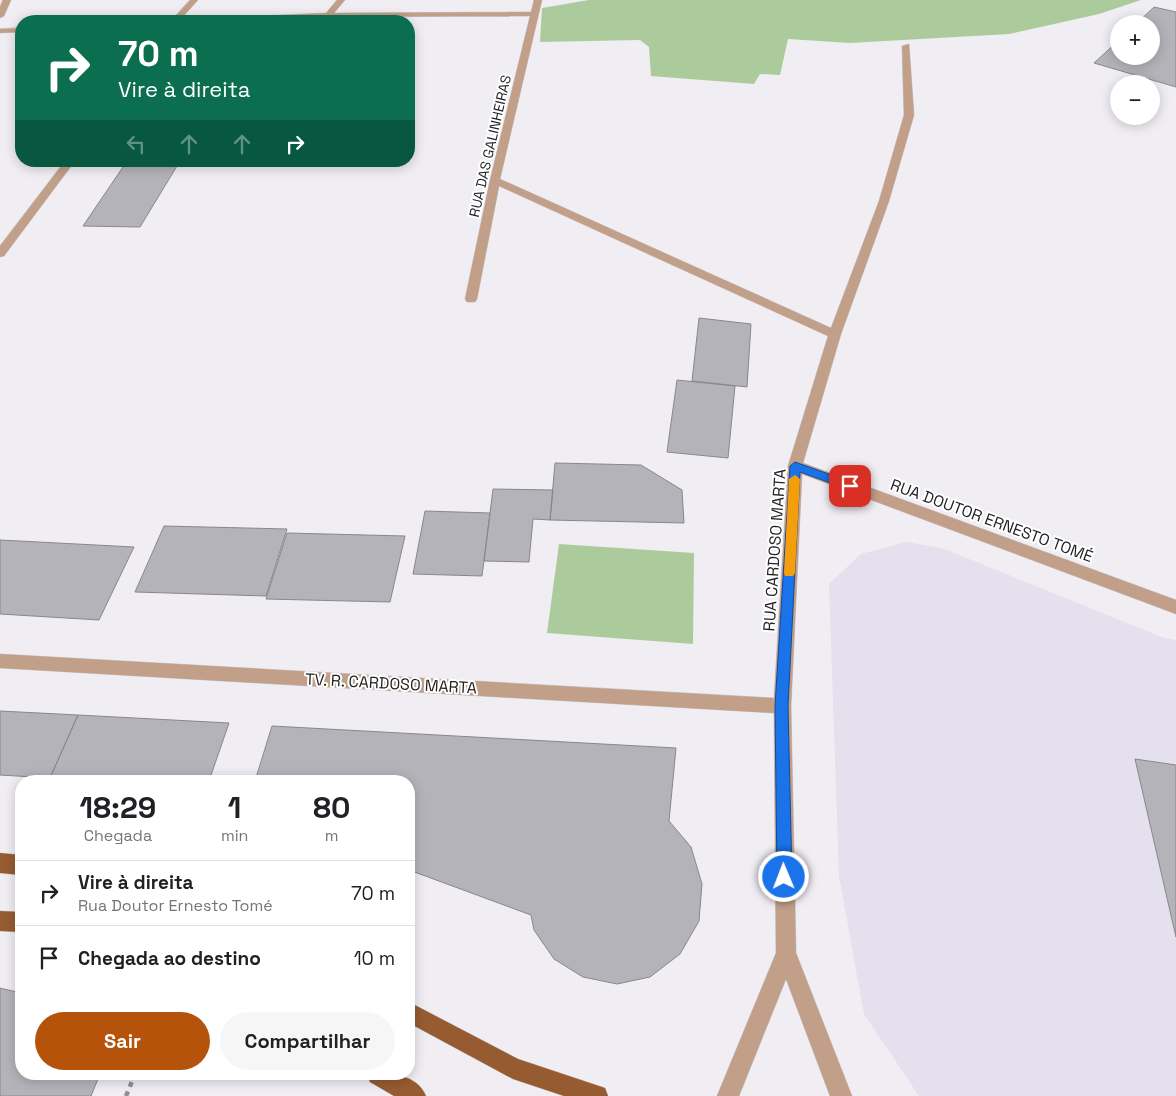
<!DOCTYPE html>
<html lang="pt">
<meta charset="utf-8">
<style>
body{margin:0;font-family:"Space Grotesk",sans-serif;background:#f6f6f6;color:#202124;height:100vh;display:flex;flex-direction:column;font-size:19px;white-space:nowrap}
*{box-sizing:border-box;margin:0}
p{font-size:16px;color:#757577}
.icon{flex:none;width:28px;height:28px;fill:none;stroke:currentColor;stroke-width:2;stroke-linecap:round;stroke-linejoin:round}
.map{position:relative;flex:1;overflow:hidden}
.panel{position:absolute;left:15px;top:775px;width:400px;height:305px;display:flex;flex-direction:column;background:#fff;border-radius:20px;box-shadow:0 2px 12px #0003}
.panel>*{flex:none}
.hud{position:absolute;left:15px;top:15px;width:400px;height:152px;border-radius:20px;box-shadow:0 2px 12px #0003;background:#0b6e4f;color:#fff;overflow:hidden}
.controls{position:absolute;left:1110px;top:15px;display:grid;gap:10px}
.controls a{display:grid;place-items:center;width:50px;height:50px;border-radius:50%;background:#fff;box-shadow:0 2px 12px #0003;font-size:25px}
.pin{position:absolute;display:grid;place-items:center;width:42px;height:42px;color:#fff;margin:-21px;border-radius:10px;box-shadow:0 2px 8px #0006}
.me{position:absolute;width:55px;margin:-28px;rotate:359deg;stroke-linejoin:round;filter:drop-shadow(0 0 4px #0008)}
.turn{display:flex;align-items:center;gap:18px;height:105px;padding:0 20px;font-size:22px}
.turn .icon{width:65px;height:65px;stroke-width:2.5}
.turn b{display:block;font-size:35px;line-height:42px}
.lanes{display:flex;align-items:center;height:48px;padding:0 20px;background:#0003;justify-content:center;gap:25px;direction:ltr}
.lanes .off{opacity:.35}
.eta{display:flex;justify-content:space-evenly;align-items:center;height:85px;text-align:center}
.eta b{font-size:30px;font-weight:800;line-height:35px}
.cta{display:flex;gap:10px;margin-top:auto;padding:10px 20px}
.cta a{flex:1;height:58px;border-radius:30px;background:#b45309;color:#fff;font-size:20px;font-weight:800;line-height:58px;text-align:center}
.cta a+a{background:#f6f6f6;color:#202124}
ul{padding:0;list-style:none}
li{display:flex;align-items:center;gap:15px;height:65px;padding:0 20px;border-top:1px solid #e0e0e0}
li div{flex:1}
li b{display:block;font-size:19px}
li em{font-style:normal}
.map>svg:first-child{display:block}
.built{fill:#e5e0ed}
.green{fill:#accb9c}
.building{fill:#b4b3b9;stroke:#88878d}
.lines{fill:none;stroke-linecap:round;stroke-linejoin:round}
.minor-casing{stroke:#cbc8ce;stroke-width:1}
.major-casing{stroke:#cbc8ce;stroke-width:1}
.path{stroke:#918f93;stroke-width:4.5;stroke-dasharray:5 5;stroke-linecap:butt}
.minor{fill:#c19f89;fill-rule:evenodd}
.major{fill:#965b31;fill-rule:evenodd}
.route{fill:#1a73e8;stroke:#114b97}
.slow{fill:#f59e0b}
.labels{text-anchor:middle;stroke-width:4;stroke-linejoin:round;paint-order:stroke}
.far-street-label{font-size:14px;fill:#232224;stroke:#fff}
.street-label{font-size:16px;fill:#232224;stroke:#fff}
</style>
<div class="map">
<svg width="1176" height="1096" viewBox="0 0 1176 1096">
<rect width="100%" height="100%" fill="#f0edf3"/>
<path class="built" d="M906,542L942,548L1164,638L1176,640V1096H919L864,1014L839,876L829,584L861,554Z"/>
<path class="green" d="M589,0H1141L1099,14L1009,34L850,43L788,39L780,75L760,74L754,84L651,76L649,47L640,40L540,42L542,8Z
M559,544L694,553L693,644L547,633Z"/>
<path class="building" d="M1154,7L1176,12V87L1094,63L1119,40V56H1151V24H1136Z
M127,161H180L140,227L83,226Z
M699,318L751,324L747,387L692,381Z
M677,380L735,386L728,458L667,452Z
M555,463L641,465L682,490L684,523L550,520Z
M493,489L553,490L550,520L533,519L529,562L484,561Z
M425,511L490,513L482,576L413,574Z
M164,526L287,529L266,596L135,592Z
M287,533L405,536L390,602L266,599Z
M0,540L134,547L99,620L0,614Z
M0,711L78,715L50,778L0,775Z
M78,715L229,723L209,781H106L50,778Z
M272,726L676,748L669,821L691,847L702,884L699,921L680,954L650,977L617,984L583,977L554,959L534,930L531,915L409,870V781H255Z
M1135,759L1176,765V937Z
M0,988L21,993V1074H100L91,1096H0Z"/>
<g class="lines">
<g class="minor-casing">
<path id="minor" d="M3,0H11L4,16L0,18V7Z
M190,0H198L179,21H171Z
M337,0H345L334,13L531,12L534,0H542L500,179L831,328L879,201L904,115L902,46L909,44L914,115L889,201L841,334L803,463L1176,600V614L802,474L791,706L796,953L852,1096H830L786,979L739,1096H717L776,953L774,713L0,668V654L774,698L788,466L828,336L499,186L477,299L475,302H467L465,299L490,180L530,16L328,17L238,21H185L189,19L326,13Z
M21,28V32L0,33V29Z
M65,161H75L4,256L0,257V246Z"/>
</g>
<g class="major-casing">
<path id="major" d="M0,853L21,855V875L0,873Z
M0,911L21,912V932L0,931Z
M409,1002L518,1059L605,1088L608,1096H564L513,1079L409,1023Z
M367,1074C388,1073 417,1073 426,1096H394L370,1082Z"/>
</g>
<path class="path" d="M126,1096L135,1074"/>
<use href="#minor" class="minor"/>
<use href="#major" class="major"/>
</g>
<path class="route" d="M795,462L854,483L855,486L850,490L800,472L788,706L792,877L790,882L784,884L779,882L777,877L775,706L790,466Z"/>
<path class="slow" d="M795,475L800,479L795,573L793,576H785L784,573L789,479Z"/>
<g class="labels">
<g class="far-street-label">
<text transform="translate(490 146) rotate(-77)" y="5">RUA DAS GALINHEIRAS</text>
</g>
<g class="street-label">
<text transform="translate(992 520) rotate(20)" y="6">RUA DOUTOR ERNESTO TOMÉ</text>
<text transform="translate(774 550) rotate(-86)" y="6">RUA CARDOSO MARTA</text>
<text transform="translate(391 683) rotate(3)" y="6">TV. R. CARDOSO MARTA</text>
</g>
</g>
</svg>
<div class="controls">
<a>+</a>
<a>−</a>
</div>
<div class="pin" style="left:850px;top:486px;background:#d93025"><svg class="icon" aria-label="arrive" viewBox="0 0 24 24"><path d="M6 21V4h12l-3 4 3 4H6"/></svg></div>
<svg class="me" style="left:784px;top:877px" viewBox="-20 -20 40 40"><circle r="17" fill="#1a73e8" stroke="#fff" stroke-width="3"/><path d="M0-11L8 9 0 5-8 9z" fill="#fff"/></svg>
<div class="hud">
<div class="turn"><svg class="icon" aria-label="right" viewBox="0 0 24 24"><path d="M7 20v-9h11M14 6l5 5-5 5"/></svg><div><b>70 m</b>Vire à direita</div></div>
<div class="lanes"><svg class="icon off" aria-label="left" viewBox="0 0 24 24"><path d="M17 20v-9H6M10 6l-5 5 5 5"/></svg><svg class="icon off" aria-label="ahead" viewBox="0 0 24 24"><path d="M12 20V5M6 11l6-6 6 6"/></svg><svg class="icon off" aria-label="ahead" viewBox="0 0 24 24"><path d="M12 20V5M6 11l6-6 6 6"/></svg><svg class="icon" aria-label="right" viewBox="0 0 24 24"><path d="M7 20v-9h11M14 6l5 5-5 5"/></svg></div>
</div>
<section class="panel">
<div class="eta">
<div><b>18:29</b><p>Chegada</p></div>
<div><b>1</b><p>min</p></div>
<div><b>80</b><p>m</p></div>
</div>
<ul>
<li><svg class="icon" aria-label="right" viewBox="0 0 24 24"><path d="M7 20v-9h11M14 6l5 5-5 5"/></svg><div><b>Vire à direita</b><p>Rua Doutor Ernesto Tomé</p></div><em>70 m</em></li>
<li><svg class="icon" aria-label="arrive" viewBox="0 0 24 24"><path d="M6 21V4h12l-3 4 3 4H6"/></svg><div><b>Chegada ao destino</b></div><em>10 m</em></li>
</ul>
<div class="cta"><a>Sair</a><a>Compartilhar</a></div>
</section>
</div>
